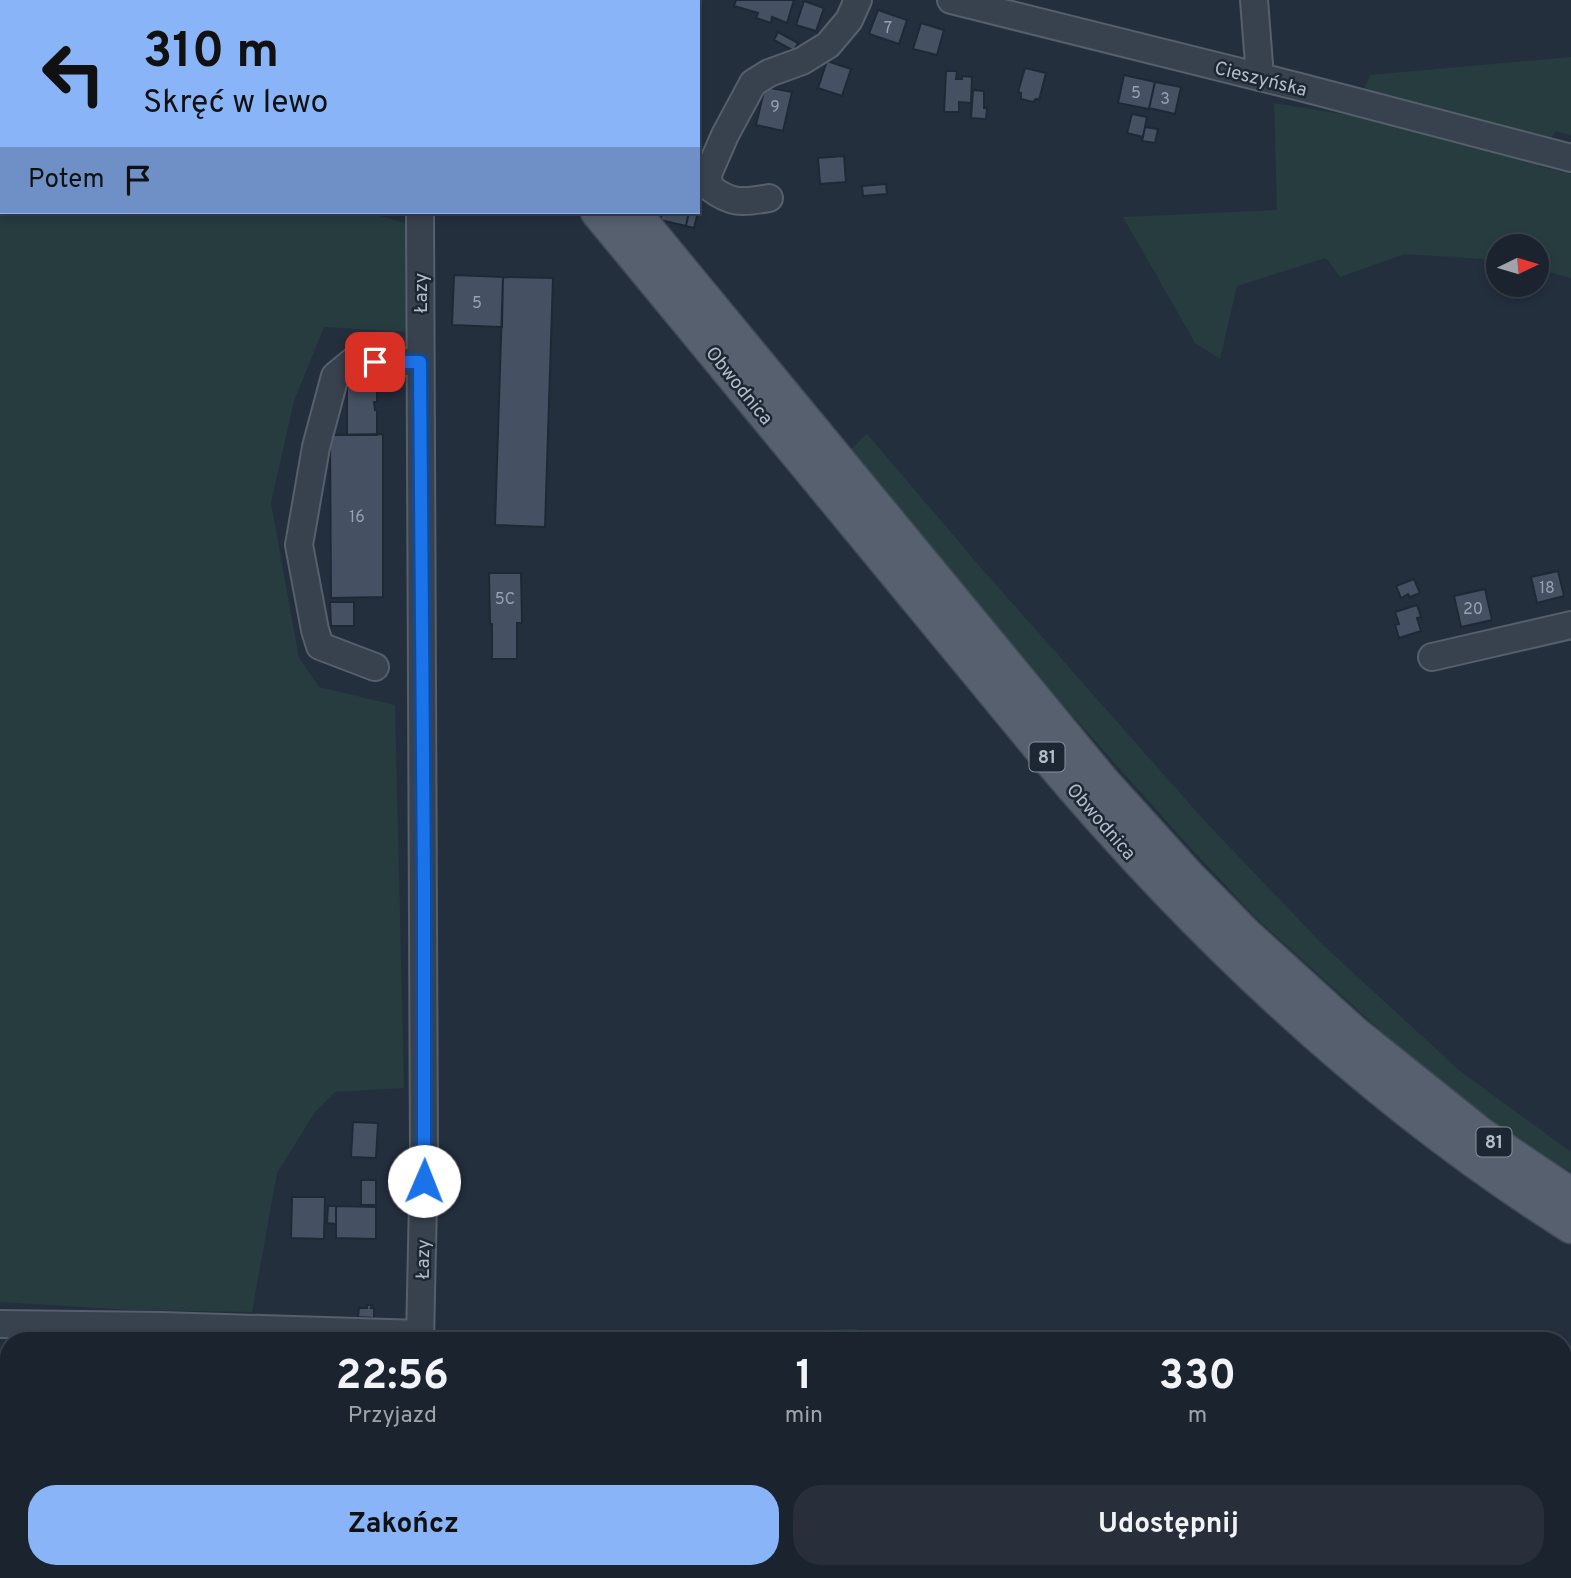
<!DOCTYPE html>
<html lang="pl">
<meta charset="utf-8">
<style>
body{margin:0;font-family:Overpass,sans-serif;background:#282f3a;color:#f1f3f6;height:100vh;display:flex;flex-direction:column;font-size:26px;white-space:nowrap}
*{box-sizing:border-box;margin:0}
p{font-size:23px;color:#a0a4aa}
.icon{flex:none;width:38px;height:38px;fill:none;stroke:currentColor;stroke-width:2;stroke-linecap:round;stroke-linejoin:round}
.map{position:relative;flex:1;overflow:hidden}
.side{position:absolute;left:0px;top:1332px;width:1572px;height:247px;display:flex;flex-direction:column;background:#1b232e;border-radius:28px 28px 0 0;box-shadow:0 4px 10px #0003,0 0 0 2px #39404a}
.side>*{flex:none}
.banner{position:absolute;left:0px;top:0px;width:700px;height:214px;box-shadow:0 4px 10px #0003,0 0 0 2px #39404a;background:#8ab4f8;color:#111;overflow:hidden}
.needle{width:46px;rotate:85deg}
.tools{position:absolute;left:1486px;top:234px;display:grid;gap:14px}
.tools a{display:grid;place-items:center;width:63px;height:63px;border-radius:50%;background:#1b232e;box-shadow:0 4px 10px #0003,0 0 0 2px #39404a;font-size:35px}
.pin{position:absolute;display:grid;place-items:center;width:60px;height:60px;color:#fff;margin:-30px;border-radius:14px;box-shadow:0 4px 10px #0006}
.me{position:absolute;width:77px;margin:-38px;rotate:1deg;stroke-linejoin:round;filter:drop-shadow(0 0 5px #0008)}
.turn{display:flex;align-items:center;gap:24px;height:147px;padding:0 28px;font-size:32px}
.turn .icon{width:91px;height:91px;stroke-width:2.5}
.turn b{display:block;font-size:49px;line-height:60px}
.then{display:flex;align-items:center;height:66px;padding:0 28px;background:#0003;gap:14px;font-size:26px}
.eta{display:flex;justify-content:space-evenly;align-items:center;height:119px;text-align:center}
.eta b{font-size:42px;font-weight:700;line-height:49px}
.button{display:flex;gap:14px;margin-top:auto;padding:14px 28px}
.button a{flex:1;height:80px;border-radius:28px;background:#8ab4f8;color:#111;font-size:28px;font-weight:700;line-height:80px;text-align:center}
.button a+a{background:#282f3a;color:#f1f3f6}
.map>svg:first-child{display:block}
.green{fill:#263c3f}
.building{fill:#455162;stroke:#1f2835;stroke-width:2}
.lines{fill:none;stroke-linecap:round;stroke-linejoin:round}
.minor-casing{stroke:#565f6c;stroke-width:30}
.major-casing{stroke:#414a57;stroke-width:35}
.minor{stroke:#38414e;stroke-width:26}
.major{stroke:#56606e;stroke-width:32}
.route-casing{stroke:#114b97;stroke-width:18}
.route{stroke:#1a73e8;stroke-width:12}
.labels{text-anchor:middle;stroke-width:5;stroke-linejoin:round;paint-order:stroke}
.number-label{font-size:16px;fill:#98a1af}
.shield{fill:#1d2633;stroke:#878f9c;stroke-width:2}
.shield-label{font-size:18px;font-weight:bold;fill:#b4bcc9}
.street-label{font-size:19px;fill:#b4bcc9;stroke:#1d2633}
</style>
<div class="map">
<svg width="1571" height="1578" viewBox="0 0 1571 1578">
<rect width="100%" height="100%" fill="#242f3e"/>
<path class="green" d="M1571,57V135L1555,131L1538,166L1571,174V278L1537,269L1536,247H1498V260L1405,254L1340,277L1326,258L1237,286L1220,359L1195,343L1123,217L1277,210L1274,103L1354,116L1370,75Z
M0,99H2V212H367L408,224L410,332L324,327L294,401L271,503L299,658L319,687L395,705L404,1088L335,1092L315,1112L277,1173L252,1312L131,1310L0,1302Z
M867,434L983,570L1202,818L1323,945L1460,1071L1571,1152V1171L1542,1158L1414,1061L1255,917L1186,843L1014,650L851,449Z
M857,1329L865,1340H609L635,1334Z
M1563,1403H1571V1578H1302L1304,1570H1563Z
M428,1570H760L814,1578H427Z"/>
<path class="building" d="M736,0H794L787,23L772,17L771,23L756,18L758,13L734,6Z
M804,1L824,8L816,31L796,25Z
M878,10L907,20L899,44L869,34Z
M921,23L944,30L937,55L913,49Z
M778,32L798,43L794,51L774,40Z
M827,61L851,69L842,96L818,88Z
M1025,68L1046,73L1039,100L1036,99L1033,102L1021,99V93L1018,92Z
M946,71H957L956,79H962V76L972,77L971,103L959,102V112H944Z
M1124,75L1155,82L1149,109L1118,103Z
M1155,82L1181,87L1175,114L1149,108Z
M765,87L792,92L783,131L756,125Z
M973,90L984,91V108H987L986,119L971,118Z
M1132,114L1147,117L1143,137L1127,133Z
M1145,127L1158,129L1155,143L1142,141Z
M844,156L846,182L820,184L818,158Z
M886,184L887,194L863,196L862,186Z
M662,212H689L686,226L660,220Z
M689,212H698L694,228L686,226Z
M454,275L503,277L502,327L452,325Z
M503,277L553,278L545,527L495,525Z
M367,383H377V402H374L375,410H377V435H347V387H367Z
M383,434V597L331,598L330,435Z
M1558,571L1564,596L1537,603L1531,577Z
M489,573H521L522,623H517V659H492V624H490Z
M1414,579L1420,593L1410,597L1408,594L1401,598L1396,586Z
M1485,589L1492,620L1461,627L1454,596Z
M330,602H354V626H331Z
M1417,605L1421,617L1417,618L1421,631L1399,638L1395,625L1399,624L1395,612Z
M353,1122L378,1123L376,1158L351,1157Z
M361,1180H376V1205H361Z
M292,1197H325L324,1239L291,1238Z
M328,1206H336V1224L327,1223Z
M336,1206L376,1207V1239L336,1238Z
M367,1305H372L371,1308H374V1318L358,1317L359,1308H367Z"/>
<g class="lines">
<g class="minor-casing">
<path id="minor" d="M951,0L1300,87L1571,158
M1254,0L1260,77
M540,2L541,0
M0,88H2
M769,198C742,203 731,204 709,187L708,174L725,135L753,83L769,73L802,61L828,45L849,20L858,0
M420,212L424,1155L420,1340
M1432,657L1571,625
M375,667L320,646L315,630L299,545L316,447L335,376L352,362H420
M0,1324L162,1326L420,1334
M324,1578L337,1570
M407,1578V1570
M1282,1578L1284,1570"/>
</g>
<g class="major-casing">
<path id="major" d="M422,0L423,2
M460,0L461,2
M597,212L1045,755C1198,937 1370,1100 1571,1227
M634,212L1103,781L1188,875L1247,935L1355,1033L1480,1133L1571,1194"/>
</g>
<use href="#minor" class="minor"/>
<use href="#major" class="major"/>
</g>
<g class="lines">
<g class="route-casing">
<path id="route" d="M375,362H420L424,886V1181"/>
</g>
<use href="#route" class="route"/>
</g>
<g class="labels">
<g class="number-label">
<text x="888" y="33">7</text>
<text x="1136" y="98">5</text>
<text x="1165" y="104">3</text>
<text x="775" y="112">9</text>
<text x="477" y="308">5</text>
<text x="357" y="522">16</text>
<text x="1547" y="593">18</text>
<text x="505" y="604">5C</text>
<text x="1473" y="614">20</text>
</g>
<g class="shield">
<rect x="1029.5" y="742.5" width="35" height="29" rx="5"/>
<rect x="1476.5" y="1127.5" width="35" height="29" rx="5"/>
</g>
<g class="shield-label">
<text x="1047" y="763">81</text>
<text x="1494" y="1148">81</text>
</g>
<g class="street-label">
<text transform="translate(1261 78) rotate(14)" y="7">Cieszyńska</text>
<text transform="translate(420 293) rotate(-90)" y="7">Łazy</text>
<text transform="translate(740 385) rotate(51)" y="7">Obwodnica</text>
<text transform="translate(1102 821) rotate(49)" y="7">Obwodnica</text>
<text transform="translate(422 1259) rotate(-89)" y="7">Łazy</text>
</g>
</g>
</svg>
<div class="tools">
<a><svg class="needle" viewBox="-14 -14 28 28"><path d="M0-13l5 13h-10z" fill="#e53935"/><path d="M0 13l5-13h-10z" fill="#a0a4aa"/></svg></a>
</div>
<div class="pin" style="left:375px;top:362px;background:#d93025"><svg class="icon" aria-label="arrive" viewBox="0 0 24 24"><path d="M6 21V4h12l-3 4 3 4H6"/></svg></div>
<svg class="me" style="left:424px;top:1181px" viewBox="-20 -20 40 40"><circle r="19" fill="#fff"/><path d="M0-13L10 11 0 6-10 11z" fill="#1a73e8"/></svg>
<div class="banner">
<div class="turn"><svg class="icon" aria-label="left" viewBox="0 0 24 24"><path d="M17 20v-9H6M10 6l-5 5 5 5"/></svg><div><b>310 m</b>Skręć w lewo</div></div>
<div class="then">Potem<svg class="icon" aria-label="arrive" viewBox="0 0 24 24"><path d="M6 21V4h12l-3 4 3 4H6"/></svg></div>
</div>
<section class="side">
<div class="eta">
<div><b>22:56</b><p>Przyjazd</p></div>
<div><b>1</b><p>min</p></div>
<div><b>330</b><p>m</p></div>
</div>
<div class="button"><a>Zakończ</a><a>Udostępnij</a></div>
</section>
</div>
